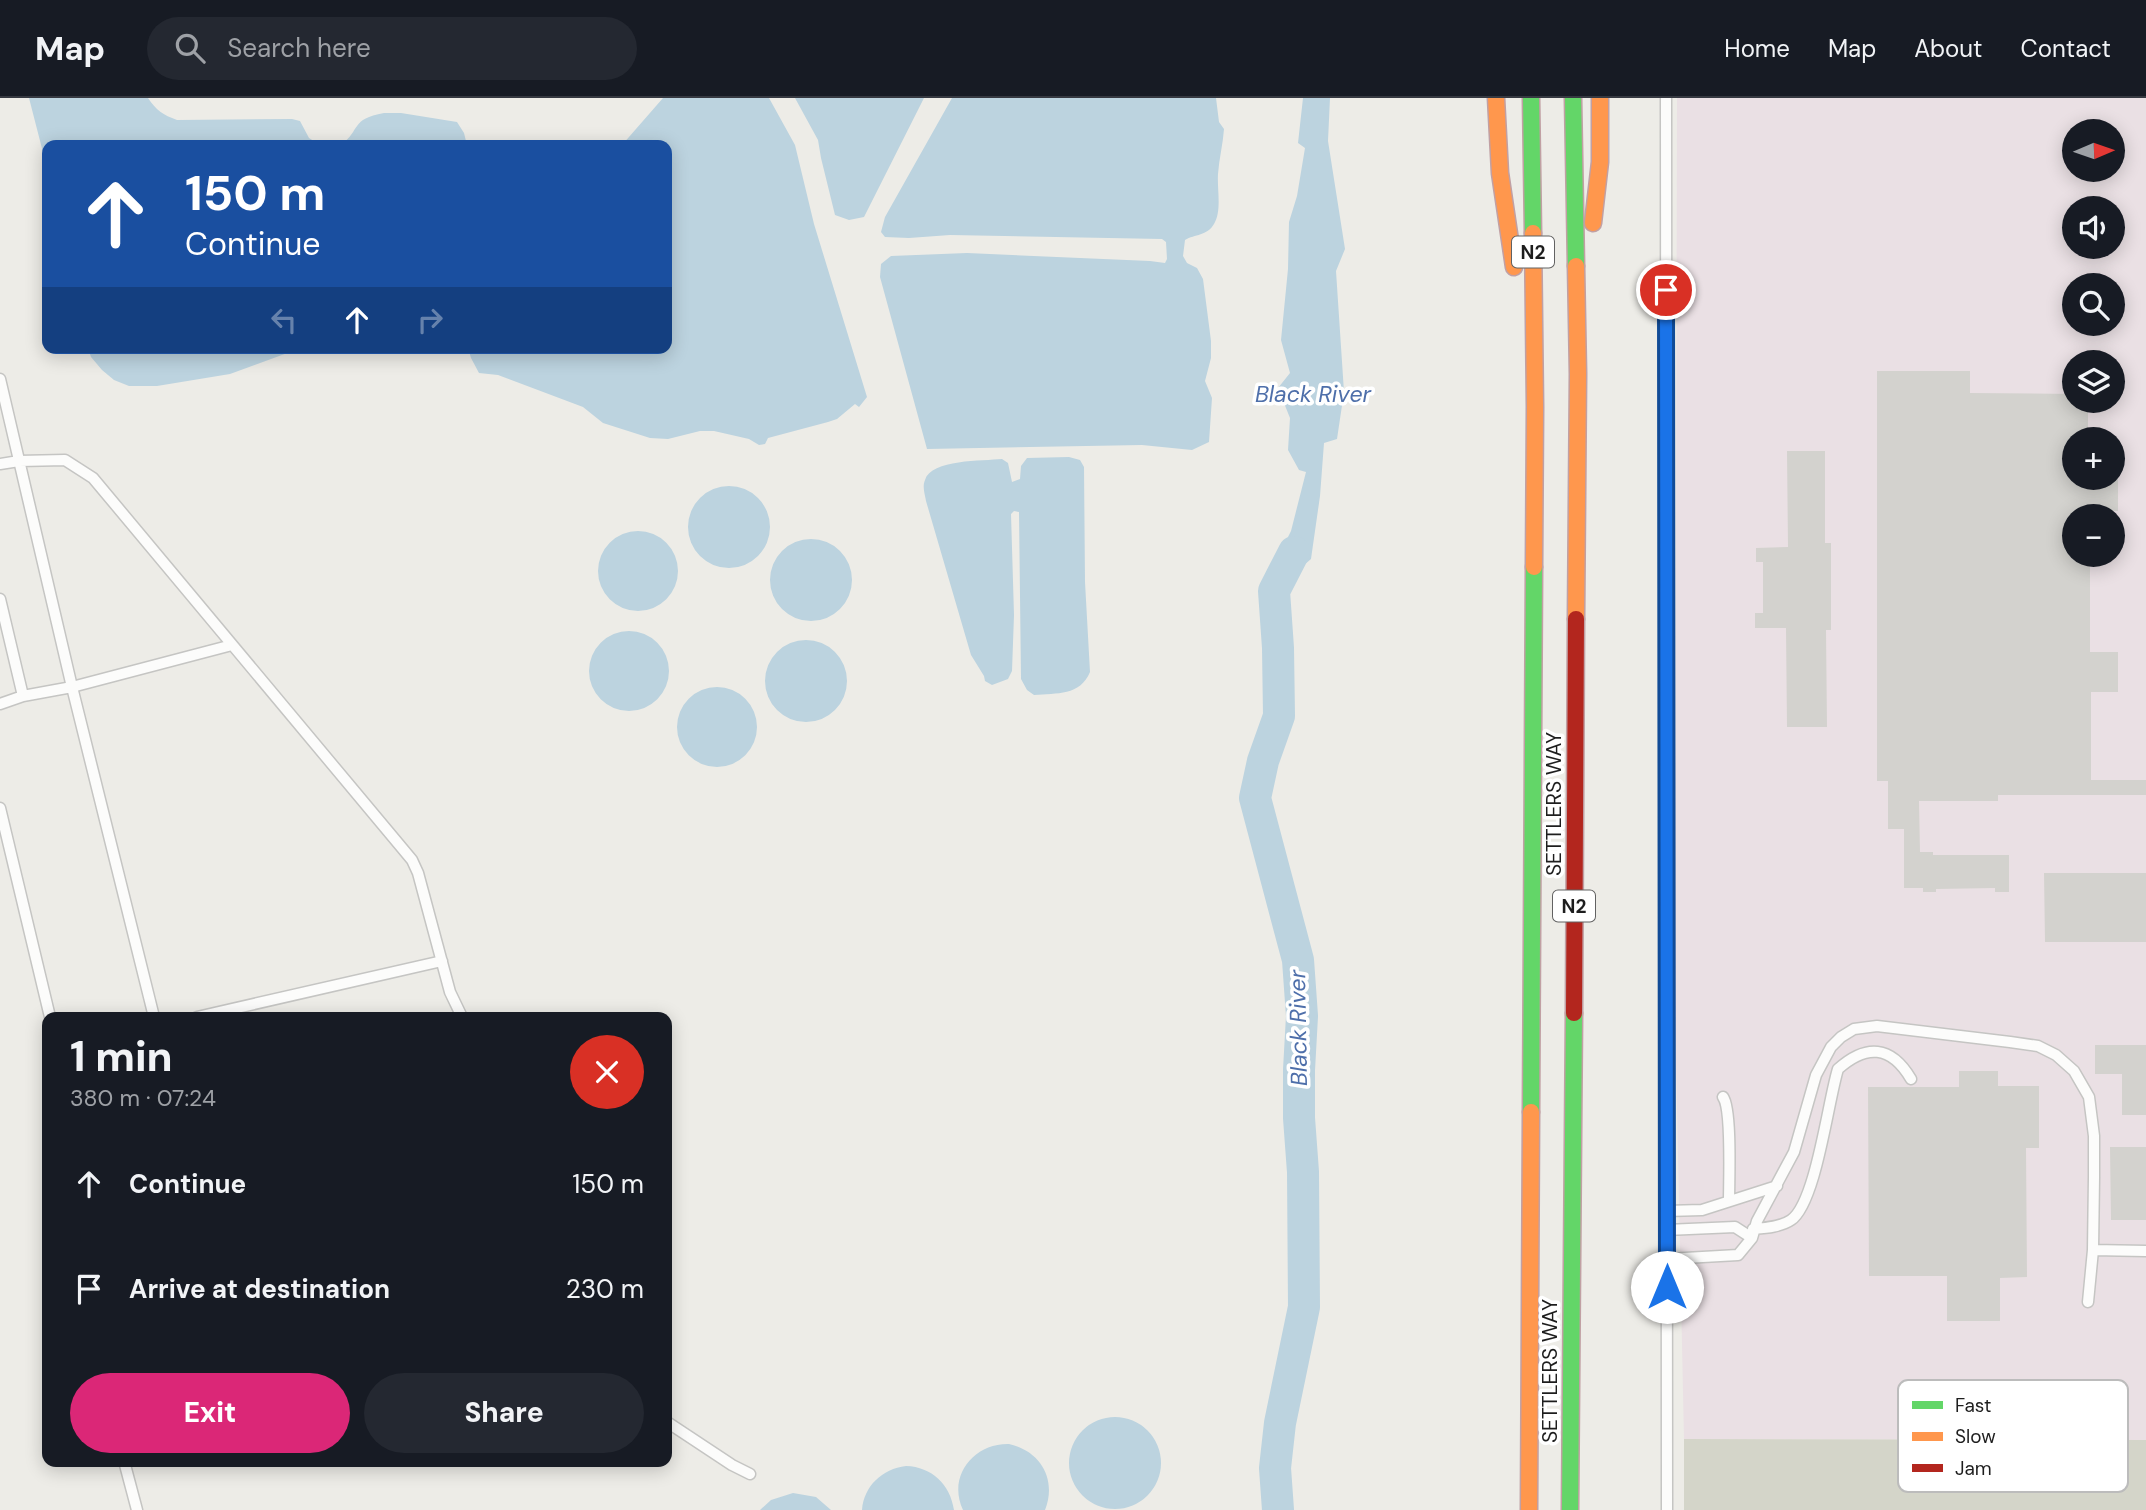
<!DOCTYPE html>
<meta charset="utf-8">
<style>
body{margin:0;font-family:"DM Sans",sans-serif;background:#242831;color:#f1f3f6;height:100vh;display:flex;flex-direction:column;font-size:26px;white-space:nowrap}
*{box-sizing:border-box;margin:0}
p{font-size:23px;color:#9ea1a6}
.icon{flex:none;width:38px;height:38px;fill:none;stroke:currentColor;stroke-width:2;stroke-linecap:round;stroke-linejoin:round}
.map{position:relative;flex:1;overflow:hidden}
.sheet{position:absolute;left:42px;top:914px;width:630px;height:455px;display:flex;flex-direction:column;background:#171b24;border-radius:14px;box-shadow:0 4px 18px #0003}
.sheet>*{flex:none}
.banner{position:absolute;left:42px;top:42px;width:630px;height:214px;border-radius:14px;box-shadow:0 4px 18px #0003;background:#1a4fa0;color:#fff;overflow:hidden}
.needle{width:46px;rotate:88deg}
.buttons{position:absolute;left:2062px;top:21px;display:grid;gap:14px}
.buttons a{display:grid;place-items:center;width:63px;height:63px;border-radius:50%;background:#171b24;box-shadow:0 4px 18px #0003;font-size:35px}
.pin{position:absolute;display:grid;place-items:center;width:60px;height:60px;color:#fff;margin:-30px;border:4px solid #fff;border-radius:50%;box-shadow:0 2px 7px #0007}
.me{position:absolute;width:77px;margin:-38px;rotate:0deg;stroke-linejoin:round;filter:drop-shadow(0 0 5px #0008)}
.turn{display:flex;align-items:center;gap:24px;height:147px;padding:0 28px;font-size:32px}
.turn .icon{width:91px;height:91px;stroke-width:2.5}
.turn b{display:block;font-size:49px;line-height:60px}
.lanes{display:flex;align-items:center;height:66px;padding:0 28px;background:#0003;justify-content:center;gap:35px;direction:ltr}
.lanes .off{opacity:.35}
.round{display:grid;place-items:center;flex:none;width:74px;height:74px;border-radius:37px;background:#242831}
.summary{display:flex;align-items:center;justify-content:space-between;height:119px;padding:0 28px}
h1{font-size:42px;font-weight:800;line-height:52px}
.action{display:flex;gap:14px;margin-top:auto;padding:14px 28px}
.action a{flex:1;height:80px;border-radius:42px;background:#db2777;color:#fff;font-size:28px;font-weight:800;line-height:80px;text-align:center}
.action a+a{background:#242831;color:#f1f3f6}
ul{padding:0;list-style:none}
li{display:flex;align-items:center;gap:21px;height:105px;padding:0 28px}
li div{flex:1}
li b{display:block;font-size:26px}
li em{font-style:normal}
header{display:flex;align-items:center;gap:42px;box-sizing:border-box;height:98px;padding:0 35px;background:#171b24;border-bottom:2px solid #363941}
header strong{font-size:33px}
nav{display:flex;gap:38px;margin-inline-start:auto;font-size:24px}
.search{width:490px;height:63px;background:#242831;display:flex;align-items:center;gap:18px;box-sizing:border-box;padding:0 24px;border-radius:38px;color:#9ea1a6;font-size:26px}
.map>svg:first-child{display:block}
.industrial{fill:#eae0e4;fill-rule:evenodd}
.construction{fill:#d4d5c9}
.water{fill:#bcd3df}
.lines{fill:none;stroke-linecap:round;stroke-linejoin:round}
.river{stroke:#bcd3df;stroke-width:32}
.building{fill:#d3d2ce}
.lane-casing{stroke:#c5c5c3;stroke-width:13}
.fast-casing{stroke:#c1a0a4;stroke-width:19}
.slow-casing{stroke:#c1a0a4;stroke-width:19}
.jam-casing{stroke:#c1a0a4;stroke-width:19}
.lane{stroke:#fcfcfb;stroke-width:10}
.fast{stroke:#63d668;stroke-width:16}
.slow{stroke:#ff974d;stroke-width:16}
.jam{stroke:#b3261e;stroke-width:16}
.route-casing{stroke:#114b97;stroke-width:18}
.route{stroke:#1a73e8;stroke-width:12}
.labels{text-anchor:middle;stroke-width:7;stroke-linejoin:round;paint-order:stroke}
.shield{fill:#fff;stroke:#626262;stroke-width:2}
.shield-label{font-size:19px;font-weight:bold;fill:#1e1e1e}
.street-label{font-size:21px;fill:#1e1e1e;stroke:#fff}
.water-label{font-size:23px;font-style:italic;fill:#4e6faa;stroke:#fff}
.key{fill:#fff;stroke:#bcbcbc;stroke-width:2}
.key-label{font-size:19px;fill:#1e1e1e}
</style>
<header>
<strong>Map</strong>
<div class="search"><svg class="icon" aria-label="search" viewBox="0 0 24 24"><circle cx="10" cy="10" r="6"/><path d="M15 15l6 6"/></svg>Search here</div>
<nav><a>Home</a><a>Map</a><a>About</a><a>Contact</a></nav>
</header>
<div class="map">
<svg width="2146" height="1412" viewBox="0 0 2146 1412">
<rect width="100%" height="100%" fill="#edece7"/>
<path class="industrial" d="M1677,0H2146V1342L1684,1341L1675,916ZM2074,33H2112V72H2074ZM2074,110H2112V149H2074ZM2074,187H2112V226H2074ZM2074,264H2112V303H2074ZM2074,341H2112V380H2074ZM2074,418H2112V457H2074Z"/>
<path class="construction" d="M1684,1341L2146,1342V1412H1684Z"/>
<path class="water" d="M29,0H148C156,12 163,17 177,22L292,21L300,23L309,40L320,47H47V70Z
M663,0H769L795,47L814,126L867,299L859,309L855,306L837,321L828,324L768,340L765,346L759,347L749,341L714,333H700L668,341L650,340L603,325L583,309L498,277L479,275L471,260L468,250H667V47H622Z
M795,0H924L864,119L849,122L835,117L821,60L818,42Z
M952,0H1216L1219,24L1224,31C1223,46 1219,61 1218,76C1217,91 1222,113 1214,126C1207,138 1195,136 1185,142L1183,158L1187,165L1197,170L1203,181L1211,243V260L1205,283L1212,300L1209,344L1192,352L1142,347L927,351L880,179L881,166L891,158L967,155L1150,163L1165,165L1167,161L1166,144L1162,141L950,137L909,140L885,139L881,134L885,119Z
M1303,0H1330L1328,43L1345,151L1336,173L1344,294L1337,341L1324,345L1320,398L1311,461L1274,493L1267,481L1291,433L1306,374L1299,372L1288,352L1290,320L1278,290L1290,275L1281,242L1288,171L1289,124L1297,98L1305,50L1298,45Z
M384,15H401L457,24L464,35L467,47H341C361,32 350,21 384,15Z
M88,250H301L230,276L157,288H129L114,282L102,272L91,259Z
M1069,359L1080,362L1084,369L1085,484L1090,574C1080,598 1057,595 1034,597L1027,592L1021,581L1019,414L1014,413L1011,416L1014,517L1012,573L1008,581L992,587L985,583L984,578L971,557L926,403C925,396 922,389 925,382C931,361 983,363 1002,361L1008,365L1012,384L1020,381L1021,368L1027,360Z
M688 429a41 41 0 1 1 82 0a41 41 0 1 1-82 0Z
M598 473a40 40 0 1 1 80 0a40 40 0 1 1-80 0Z
M770 482a41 41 0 1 1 82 0a41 41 0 1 1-82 0Z
M589 573a40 40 0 1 1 80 0a40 40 0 1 1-80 0Z
M765 583a41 41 0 1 1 82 0a41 41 0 1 1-82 0Z
M677 629a40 40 0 1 1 80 0a40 40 0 1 1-80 0Z
M1069 1365a46 46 0 1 1 92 0a46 46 0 1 1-92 0Z
M1009,1346C1041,1353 1057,1382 1045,1412H963C947,1378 974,1345 1009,1346Z
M906,1368C932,1369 950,1386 954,1412H862C864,1388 882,1371 906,1368Z
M793,1395L816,1399L831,1412H760L771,1402Z"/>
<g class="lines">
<path class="river" d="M1278,1412L1275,1370L1280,1325L1304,1209L1303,1074L1299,1020V972L1302,918L1298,862L1255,700L1263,663L1279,618L1278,550L1274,493L1294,454"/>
</g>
<path class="building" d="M1877,273H1970V295L2074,296V303H2088V341H2074V380H2118V413H2090V418H2074V457H2090V554H2118V594H2091V682H2146V697H1998V703H1919L1920,754H1933V757H2009V794H1995V790L1936,791V794H1923V790H1904V731H1888V683H1877Z
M1787,353H1825V445H1831V532H1826L1827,629H1787L1786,530H1755V515H1763V464H1756V450L1788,449Z
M2044,775H2146V844H2045Z
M2095,947H2146V1017H2122V976H2095Z
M1959,973H1998V988H2039V1050H2026L2027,1179L2000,1180V1223H1947V1178H1869L1868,989H1959Z
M2110,1049H2146V1122H2111Z"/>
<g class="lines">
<g class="lane-casing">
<path id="lane" d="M1666,0L1667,1412
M0,281L72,589L154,919
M0,366L19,363L65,362L93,380L402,750L412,762L418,775L450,894L462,919
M0,501L23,598
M0,606L23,598L72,589L232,547
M0,710L50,919
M197,919L442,863
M1723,999C1732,1011 1729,1084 1729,1103
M1666,1113L1702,1112L1777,1088
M1753,1131C1765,1130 1781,1129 1791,1122C1816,1105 1828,1003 1838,971C1866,946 1891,947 1911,981
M1666,1132L1735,1129L1752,1140
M2093,1152L2146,1153
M1667,1161L1738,1157L1752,1140L1757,1123L1794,1054L1816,977L1831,949L1841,939L1854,931L1877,928L2010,944L2038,948L2056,957L2074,973L2089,999L2094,1038V1079L2093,1152L2088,1204
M667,1324L732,1367L750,1376
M124,1363L137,1412"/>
</g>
<g class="fast-casing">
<path id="fast" d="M1531,0L1533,135
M1573,0L1576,168
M1531,1014L1534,469
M1570,1412L1574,915"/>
</g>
<g class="slow-casing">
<path id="slow" d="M1496,0L1500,75L1514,169
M1593,125L1600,64V0
M1533,135L1535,309L1534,469
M1576,168L1578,276L1576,521
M1529,1412L1531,1014"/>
</g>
<g class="jam-casing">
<path id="jam" d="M1574,915L1576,521"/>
</g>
<use href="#lane" class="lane"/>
<use href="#fast" class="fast"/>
<use href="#slow" class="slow"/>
<use href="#jam" class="jam"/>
</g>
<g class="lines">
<g class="route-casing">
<path id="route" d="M1666,192L1667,1189"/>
</g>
<use href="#route" class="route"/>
</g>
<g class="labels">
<g class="shield">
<rect x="1512" y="138.5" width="42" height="31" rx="5"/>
<rect x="1553" y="792.5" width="42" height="31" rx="5"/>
</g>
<g class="shield-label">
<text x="1533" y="161">N2</text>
<text x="1574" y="815">N2</text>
</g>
<g class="street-label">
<text transform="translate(1554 706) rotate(-90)" y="7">SETTLERS WAY</text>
<text transform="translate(1550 1273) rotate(-90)" y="7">SETTLERS WAY</text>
</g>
<g class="water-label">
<text x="1313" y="304">Black River</text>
<text transform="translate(1298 930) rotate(-91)" y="8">Black River</text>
</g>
</g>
<rect x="1898" y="1282" width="230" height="112" rx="10" class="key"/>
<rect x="1912" y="1303" width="31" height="8" fill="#63d668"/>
<rect x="1912" y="1334" width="31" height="9" fill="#ff974d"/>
<rect x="1912" y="1366" width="31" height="8" fill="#b3261e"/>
<g class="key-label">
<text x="1955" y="1314">Fast</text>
<text x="1955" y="1345">Slow</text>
<text x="1955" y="1377">Jam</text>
</g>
</svg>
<div class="buttons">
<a><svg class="needle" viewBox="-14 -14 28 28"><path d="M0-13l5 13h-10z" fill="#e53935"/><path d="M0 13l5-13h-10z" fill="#9ea1a6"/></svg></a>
<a><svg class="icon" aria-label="sound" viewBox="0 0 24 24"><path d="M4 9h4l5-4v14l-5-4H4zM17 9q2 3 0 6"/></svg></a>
<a><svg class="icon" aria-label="search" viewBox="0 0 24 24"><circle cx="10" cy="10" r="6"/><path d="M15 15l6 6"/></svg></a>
<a><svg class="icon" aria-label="layers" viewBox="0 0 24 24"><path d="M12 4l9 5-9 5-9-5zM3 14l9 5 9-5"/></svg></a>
<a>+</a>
<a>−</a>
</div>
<div class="pin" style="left:1666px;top:192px;background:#d93025"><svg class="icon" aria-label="arrive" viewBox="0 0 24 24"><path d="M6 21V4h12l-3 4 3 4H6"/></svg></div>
<svg class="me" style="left:1667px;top:1189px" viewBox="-20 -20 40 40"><circle r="19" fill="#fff"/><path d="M0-13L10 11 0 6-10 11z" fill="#1a73e8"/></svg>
<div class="banner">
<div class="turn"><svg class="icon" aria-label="ahead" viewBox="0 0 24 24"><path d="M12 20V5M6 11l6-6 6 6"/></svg><div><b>150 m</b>Continue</div></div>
<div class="lanes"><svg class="icon off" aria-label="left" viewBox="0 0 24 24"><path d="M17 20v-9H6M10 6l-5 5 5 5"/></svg><svg class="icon" aria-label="ahead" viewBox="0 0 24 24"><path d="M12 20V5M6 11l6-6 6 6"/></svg><svg class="icon off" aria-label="right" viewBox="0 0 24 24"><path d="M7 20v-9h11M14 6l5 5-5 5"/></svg></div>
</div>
<section class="sheet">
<div class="summary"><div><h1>1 min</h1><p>380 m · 07:24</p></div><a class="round" style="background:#d93025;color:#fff"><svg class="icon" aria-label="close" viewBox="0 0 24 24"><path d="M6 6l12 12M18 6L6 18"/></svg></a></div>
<ul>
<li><svg class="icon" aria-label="ahead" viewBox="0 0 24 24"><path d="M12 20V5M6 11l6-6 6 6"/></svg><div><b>Continue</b></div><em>150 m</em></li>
<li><svg class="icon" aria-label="arrive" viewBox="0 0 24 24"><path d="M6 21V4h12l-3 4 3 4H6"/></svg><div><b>Arrive at destination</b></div><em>230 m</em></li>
</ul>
<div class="action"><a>Exit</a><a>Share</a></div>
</section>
</div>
